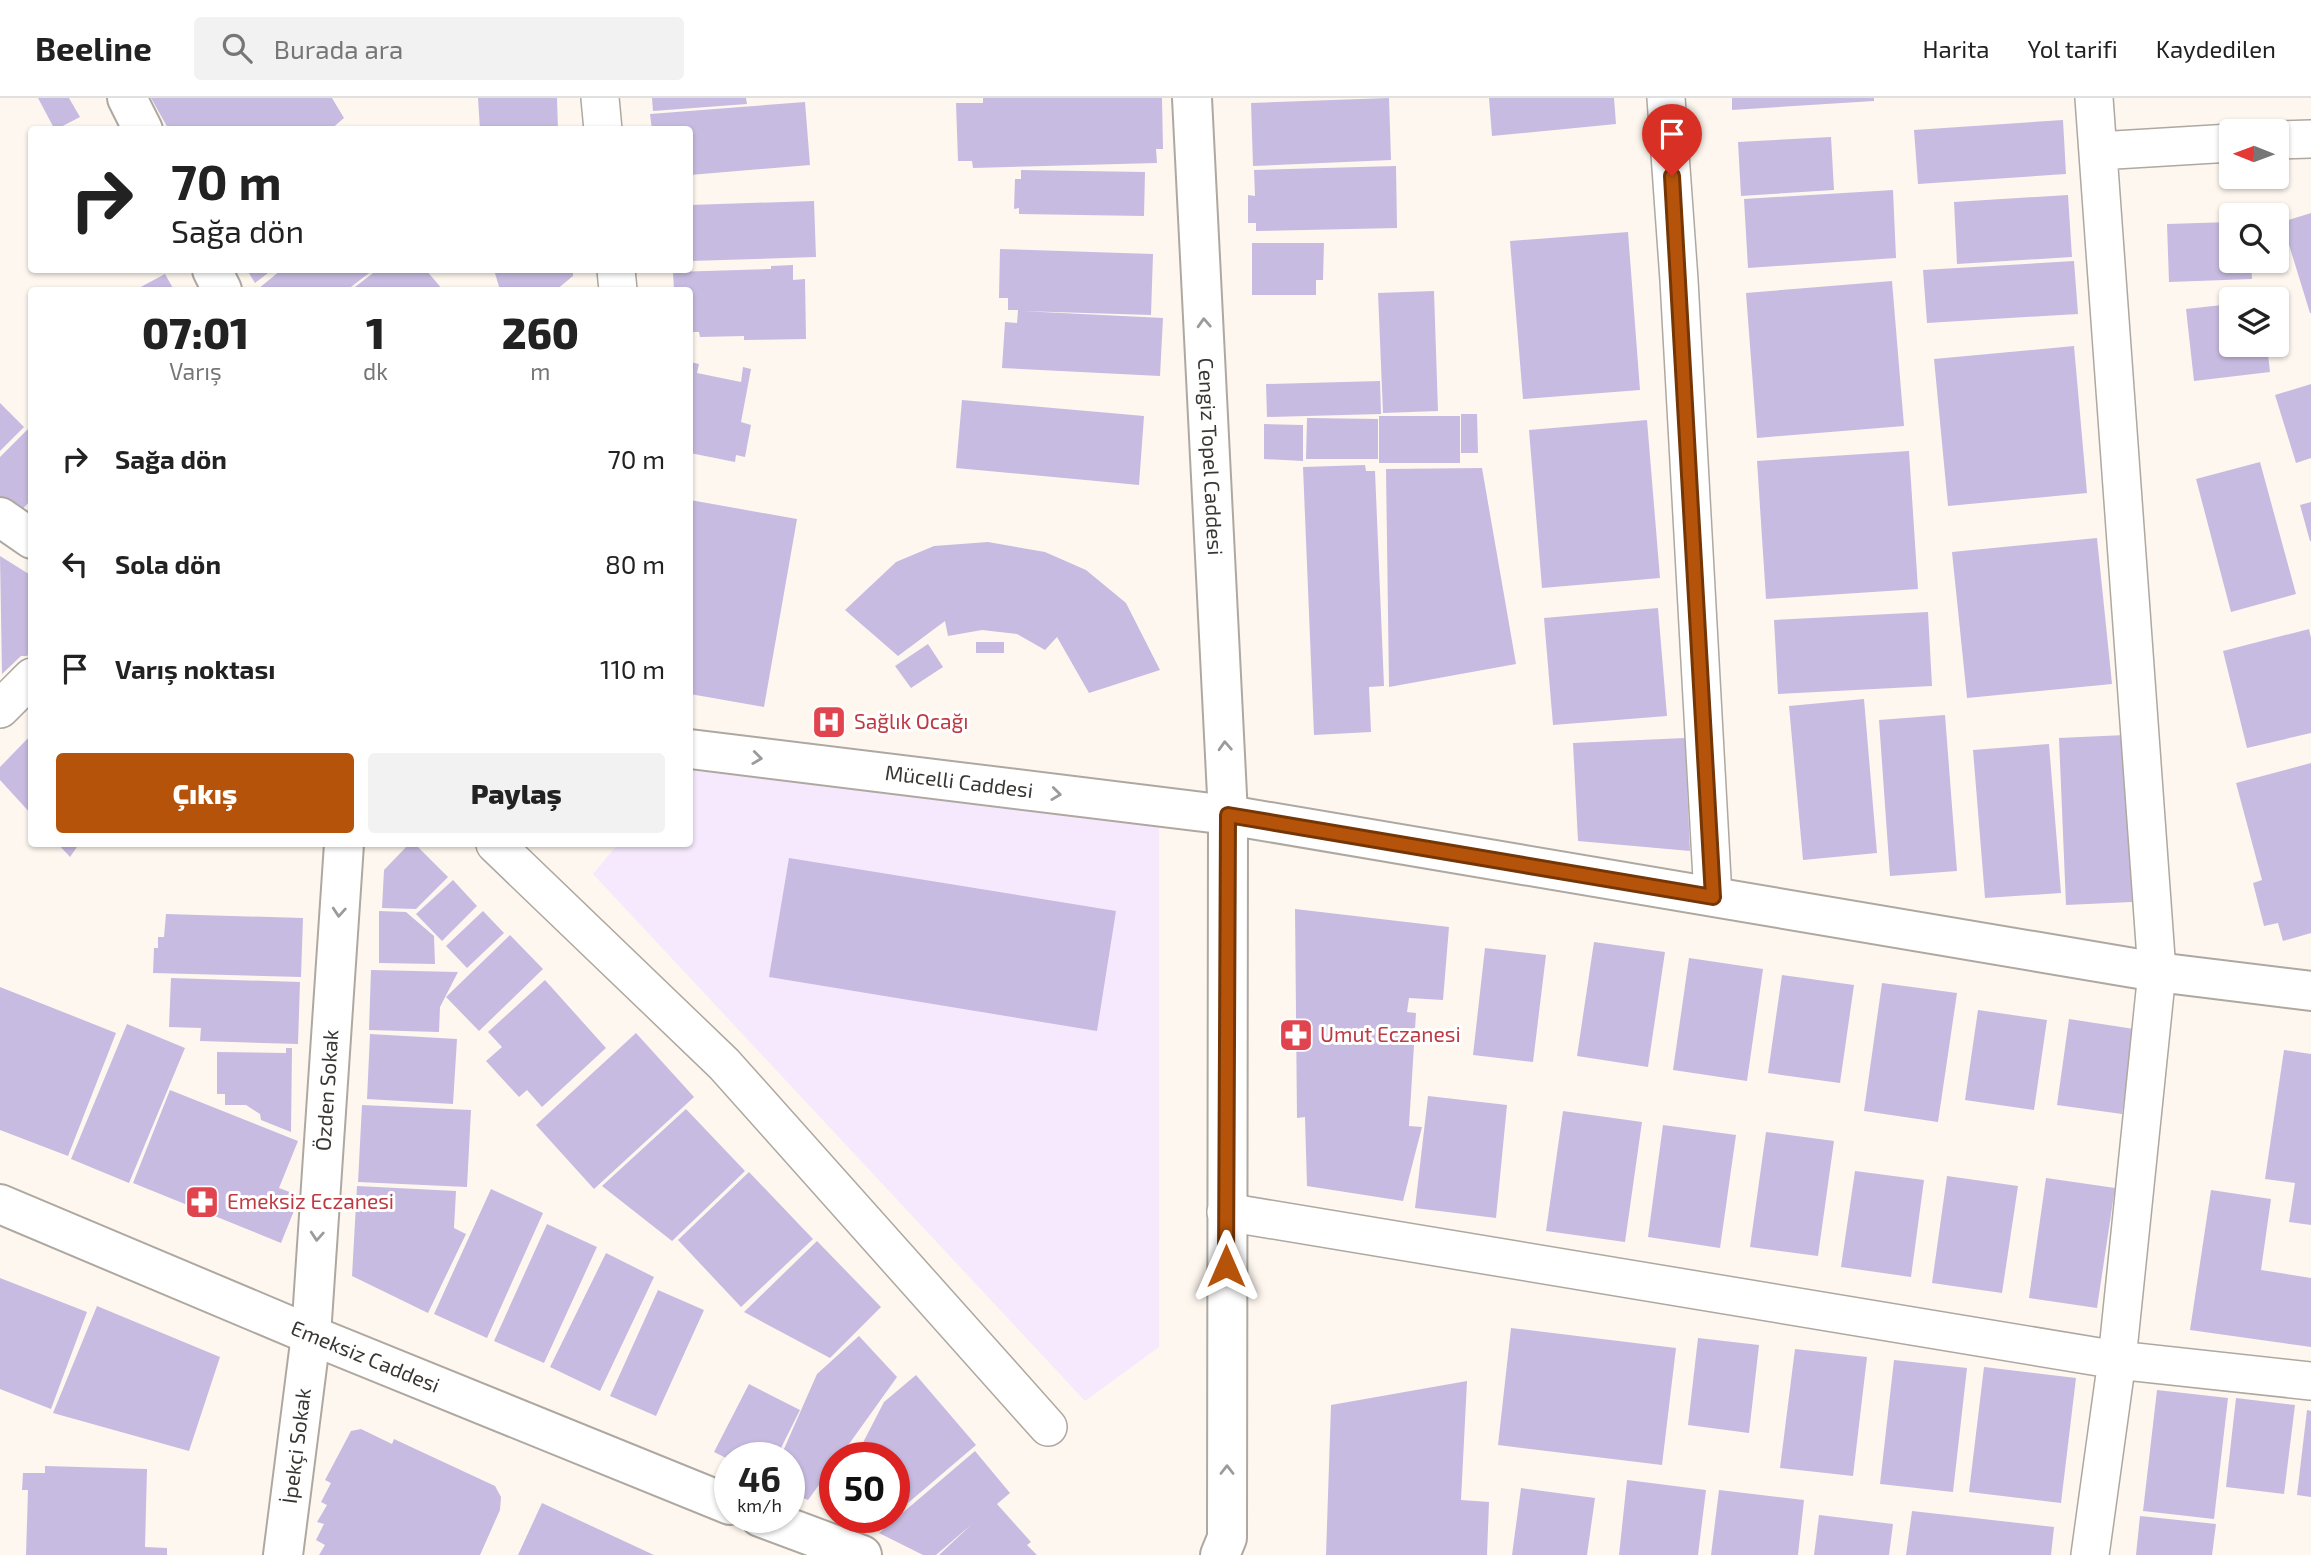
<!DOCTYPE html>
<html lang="tr">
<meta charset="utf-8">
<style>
body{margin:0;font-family:"Exo 2",sans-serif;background:#f2f2f2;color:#222;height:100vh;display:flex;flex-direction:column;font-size:26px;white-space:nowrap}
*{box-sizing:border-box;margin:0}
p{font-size:23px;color:#767676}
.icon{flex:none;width:38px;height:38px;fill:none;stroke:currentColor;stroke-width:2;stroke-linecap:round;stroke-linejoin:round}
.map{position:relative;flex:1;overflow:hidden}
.side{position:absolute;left:28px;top:189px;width:665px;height:560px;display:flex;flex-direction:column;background:#fff;border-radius:7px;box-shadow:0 2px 5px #0004}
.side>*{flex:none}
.hud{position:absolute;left:28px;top:28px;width:665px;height:147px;border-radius:7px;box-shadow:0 2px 5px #0004;background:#fff;color:#222;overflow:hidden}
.needle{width:46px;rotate:271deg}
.fabs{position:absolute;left:2219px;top:21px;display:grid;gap:14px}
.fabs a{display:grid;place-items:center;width:70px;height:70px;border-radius:7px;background:#fff;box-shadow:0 2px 5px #0004;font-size:35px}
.speed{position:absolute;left:714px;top:1344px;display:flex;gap:14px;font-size:35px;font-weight:700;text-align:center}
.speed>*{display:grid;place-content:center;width:91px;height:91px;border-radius:50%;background:#fff;box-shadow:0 2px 5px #0004;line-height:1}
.speed small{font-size:18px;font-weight:400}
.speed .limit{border:10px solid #d22;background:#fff;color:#111}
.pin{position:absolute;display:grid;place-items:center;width:60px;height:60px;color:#fff;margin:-72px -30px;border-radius:50% 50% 50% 0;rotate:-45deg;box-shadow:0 0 7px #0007}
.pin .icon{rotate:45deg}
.me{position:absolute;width:77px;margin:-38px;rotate:0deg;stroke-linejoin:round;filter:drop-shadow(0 0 5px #0008)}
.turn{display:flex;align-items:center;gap:24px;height:147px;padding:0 28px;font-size:32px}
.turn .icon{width:91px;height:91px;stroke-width:2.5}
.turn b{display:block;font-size:49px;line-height:60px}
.eta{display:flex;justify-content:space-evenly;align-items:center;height:119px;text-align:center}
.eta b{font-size:42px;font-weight:800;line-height:49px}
.action{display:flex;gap:14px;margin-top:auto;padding:14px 28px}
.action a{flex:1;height:80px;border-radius:7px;background:#b45309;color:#fff;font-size:28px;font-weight:800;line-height:80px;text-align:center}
.action a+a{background:#f2f2f2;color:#222}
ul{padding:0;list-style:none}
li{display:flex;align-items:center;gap:21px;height:105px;padding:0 28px}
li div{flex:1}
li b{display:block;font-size:26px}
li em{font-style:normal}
header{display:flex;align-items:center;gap:42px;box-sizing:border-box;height:98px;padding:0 35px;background:#fff;border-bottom:2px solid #e0e0e0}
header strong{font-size:33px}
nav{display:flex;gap:38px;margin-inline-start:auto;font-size:24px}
.search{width:490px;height:63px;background:#f2f2f2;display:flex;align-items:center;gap:18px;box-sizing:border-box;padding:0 24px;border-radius:7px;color:#767676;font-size:26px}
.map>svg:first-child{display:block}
.education{fill:#f6e9fd}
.building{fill:#c8bbe1}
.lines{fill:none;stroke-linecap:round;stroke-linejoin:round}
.street-casing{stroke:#aea8a0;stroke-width:40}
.secondary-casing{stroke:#aea8a0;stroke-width:42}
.street{stroke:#fff;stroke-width:37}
.secondary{stroke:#fff;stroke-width:38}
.oneway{stroke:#9c9b9a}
.route-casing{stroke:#753606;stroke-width:18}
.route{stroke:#b45309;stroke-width:12}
.labels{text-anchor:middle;stroke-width:6;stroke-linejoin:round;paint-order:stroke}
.street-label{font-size:21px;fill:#393734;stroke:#fff}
.health-label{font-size:21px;fill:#be3a42;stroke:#fff;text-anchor:start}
</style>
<header>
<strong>Beeline</strong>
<div class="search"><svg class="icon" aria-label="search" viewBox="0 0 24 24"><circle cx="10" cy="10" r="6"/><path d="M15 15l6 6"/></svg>Burada ara</div>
<nav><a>Harita</a><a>Yol tarifi</a><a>Kaydedilen</a></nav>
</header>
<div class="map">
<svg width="2311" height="1457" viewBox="0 0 2311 1457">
<rect width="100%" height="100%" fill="#fef7ef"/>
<path class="education" d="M690,672L1159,727V1249L1085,1303L593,776L618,746H690Z"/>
<path class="building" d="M38,0H69L80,19L55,32Z
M151,0H332L344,20L330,32H169Z
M478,0H557L558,32H480Z
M652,0H746L747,6L653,13Z
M983,0H1162L1163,51H1156L1157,65L973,70L972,63H958L956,5H983Z
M1389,0L1391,62L1253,68L1251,5Z
M1489,0H1614L1616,26L1492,38Z
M1732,0H1874V3L1732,12Z
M805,4L810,67L690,77V32H652L650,16Z
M2063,22L2066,76L1918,86L1914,32Z
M1831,39L1834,92L1741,98L1738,44Z
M1396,68L1397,130L1256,133V125H1248V97L1255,98L1254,72Z
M1021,72L1145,74L1144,118L1019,116V110L1014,111L1015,81H1021Z
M1893,92L1896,160L1748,170L1744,101Z
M2068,97L2072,159L1957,166L1954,104Z
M814,103L816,159L690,163V107Z
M2311,115V215H2310L2282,124Z
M2231,124V163H2251L2252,181L2169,184L2167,126Z
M1628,134L1640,292L1523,301L1510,143Z
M1252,145H1324L1323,182H1316V197H1252Z
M1000,151L1153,156L1151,217L1021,213L1163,220L1160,278L1002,270L1005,224L1017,225L1018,212H1008V200H999Z
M2074,163L2078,216L1927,225L1923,172Z
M793,167V182L805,181L806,241L744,242V238L700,239L699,234H690V192H674L673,174L771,171V168Z
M247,172H272L255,185Z
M281,172H373L347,192H259L258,191Z
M377,172H426L443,192H351Z
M494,172H573V178L556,192H500Z
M165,176L174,192H135Z
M1892,183L1904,328L1757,340L1746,195Z
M1434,193L1438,313L1383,315L1378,195Z
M2231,206V247H2267L2270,274L2194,283L2186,211Z
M2074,248L2087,395L1948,408L1934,261Z
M690,264L699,266L697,275L741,284L743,269L751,271L741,324L751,327L745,359L736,357L735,364L690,355Z
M1380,283L1381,316L1267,319L1266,286Z
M2311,286V360L2296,365L2275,297Z
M962,302L1144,318L1139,387L956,370Z
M0,305L24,329L0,353Z
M1461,316H1477L1478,355H1461Z
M1379,318H1460V365H1379Z
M1307,320L1378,321V361H1306Z
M1647,322L1660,480L1542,490L1529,332Z
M1264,326L1303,327V363L1264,361Z
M32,327V401L16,418L0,408V359Z
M1909,353L1918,491L1766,501L1757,363Z
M2260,364L2296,496L2231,514L2196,381Z
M1365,367L1366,373H1375L1384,588L1369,589L1371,634L1314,637L1303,369Z
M1482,370L1516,566L1389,589L1386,371Z
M690,402L797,421L764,609L690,596Z
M2311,404V443H2310L2300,407Z
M2097,440L2112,586L1967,600L1952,454Z
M988,444L1045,454L1086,472L1126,505L1160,572L1089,595L1057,539L1045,552L1017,536L982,532L948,538L945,523L898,558L845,512L896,464L934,448Z
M0,458L32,478V552L27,558H21L2,576Z
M1658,510L1667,618L1553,627L1544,520Z
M1928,514L1932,588L1778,596L1774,522Z
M2309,531L2311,540V635L2247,650L2223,553Z
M976,544H1004V555H976Z
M928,546L943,569L911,590L895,568Z
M1864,601L1877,755L1803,762L1789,608Z
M1945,617L1957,773L1890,778L1879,622Z
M32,636V717L0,682V669Z
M2125,637L2132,804L2066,807L2059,640Z
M1685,640L1690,753L1578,743L1573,645Z
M2049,646L2061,795L1985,800L1973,652Z
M2311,665V835L2283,843L2278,825L2264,828L2253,785L2262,782L2236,685Z
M58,746H79L70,759Z
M409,746H415L448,779L416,811L382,810L384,772Z
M789,760L1116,813L1097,933L769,879Z
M453,782L477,808L442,843L416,816Z
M1295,811L1449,829L1443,902L1409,900L1407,914L1416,915L1409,1028L1422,1029L1403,1103L1307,1088L1305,1019L1297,1020Z
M379,813L406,814L434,838L435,866L379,865Z
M483,813L504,835L467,870L446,848Z
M166,816L303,820L301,879L153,875L154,850H158V839H164Z
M510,837L543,871L479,933L446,899Z
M1594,844L1665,854L1648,969L1577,958Z
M1485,850L1546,857L1533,964L1473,957Z
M1689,860L1763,871L1747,983L1673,972Z
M371,872L458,874L440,909L439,934L369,932Z
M1782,877L1854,887L1840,985L1768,975Z
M171,880L300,884L298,946L200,943L201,930L169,929Z
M545,882L606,950L542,1009L527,992L519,999L486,963L502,949L488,934Z
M1882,885L1957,895L1938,1024L1864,1013Z
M0,889L116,935L68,1058L0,1032Z
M1978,912L2047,922L2034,1012L1965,1002Z
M2069,921L2134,931L2122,1016L2057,1007Z
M127,926L185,950L129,1085L71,1061Z
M636,935L694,999L594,1091L536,1027Z
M370,936L457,941L453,1006L367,1001Z
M286,950H292L291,1034L261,1022L260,1016L246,1007H225V996H217V954L286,955Z
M2284,952L2311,956V1127L2289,1124L2295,1085L2265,1081Z
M170,992L298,1043L279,1090L300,1098L281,1145L133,1085Z
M1428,998L1507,1007L1496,1120L1415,1110Z
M362,1007L471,1012L467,1089L358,1084Z
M686,1011L745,1073L672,1143L602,1088Z
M1563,1013L1642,1024L1625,1144L1546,1133Z
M1663,1027L1736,1037L1720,1150L1648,1139Z
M1766,1034L1834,1043L1818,1158L1750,1149Z
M1855,1073L1924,1082L1911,1179L1841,1169Z
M749,1074L813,1141L741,1209L678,1142Z
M1947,1078L2018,1088L2002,1195L1932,1185Z
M2046,1080L2115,1090L2097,1210L2029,1200Z
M357,1088L456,1093L454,1130L466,1136L428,1215L352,1178Z
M491,1091L543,1115L487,1240L434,1216Z
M2211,1092L2271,1101L2261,1172L2311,1180V1249L2190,1232Z
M547,1126L597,1149L544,1265L494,1243Z
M817,1143L881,1209L830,1260L744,1214Z
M606,1155L654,1179L600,1293L550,1269Z
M0,1180L87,1214L51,1311L0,1291Z
M658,1192L704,1212L656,1318L610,1298Z
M97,1208L220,1259L189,1353L53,1315Z
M1511,1230L1676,1250L1662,1367L1498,1347Z
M859,1238L897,1279L839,1360H835V1365L808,1402L789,1394V1360H780L817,1276Z
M1698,1240L1759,1247L1749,1335L1688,1327Z
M1795,1251L1867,1259L1853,1378L1780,1370Z
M1894,1262L1967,1270L1953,1394L1880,1386Z
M1984,1269L2076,1280L2061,1405L1969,1394Z
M916,1277L976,1347L894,1417V1360H855L884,1304Z
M1467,1283L1461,1402L1489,1404L1487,1457H1326L1331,1307Z
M749,1286L800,1312L776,1360H730V1362L714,1354Z
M2157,1292L2228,1300L2214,1421L2143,1413Z
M2236,1300L2295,1307L2284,1396L2226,1389Z
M2307,1312L2311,1313V1399L2297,1397Z
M361,1331L392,1346L394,1341L495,1388L501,1399L500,1412L480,1457H319L325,1447L316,1442L324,1426L317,1424L327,1407L321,1404L331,1385L325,1382L351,1333Z
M975,1353L1010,1395L997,1406L1031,1444L1027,1447L1037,1457H939L972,1426L936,1457H923L879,1435Z
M45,1368L147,1371L145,1449L167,1450V1457H26L28,1392H22L23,1375H45Z
M1627,1382L1706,1392L1698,1457H1619Z
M1521,1390L1595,1400L1587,1457H1512Z
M1719,1392L1804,1402L1798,1457H1711Z
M542,1405L654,1457H518Z
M1912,1413L2054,1429L2051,1457H1906Z
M1819,1417L1893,1426L1889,1457H1814Z
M2140,1418L2216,1426L2212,1457H2136Z
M851,1419H892L876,1433Z"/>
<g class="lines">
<g class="street-casing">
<path id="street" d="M600,0L603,32
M1666,0L1679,182L1713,799
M2277,42L2311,41
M2098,53L2231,45
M616,172L618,192
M0,611L32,579
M495,746L724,966L1048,1329
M1226,1114L2117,1262L2311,1283
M2090,1457L2117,1262L2157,874L2094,0"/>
</g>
<g class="secondary-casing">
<g id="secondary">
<path d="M127,0L143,32"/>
<path id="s1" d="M1192,0L1228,717L1227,1440L1220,1457"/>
<path d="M212,172L222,192"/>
<path d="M0,419L32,441"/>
<path id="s2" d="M690,651L1228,717L2157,874L2311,893"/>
<path id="s3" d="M0,1106L311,1237L730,1407"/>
<path d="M760,1419L862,1457"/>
<path id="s4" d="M283,1457L311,1237L344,746"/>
</g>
</g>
<use href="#street" class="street"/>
<use href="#secondary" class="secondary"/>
</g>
<defs><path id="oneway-chevron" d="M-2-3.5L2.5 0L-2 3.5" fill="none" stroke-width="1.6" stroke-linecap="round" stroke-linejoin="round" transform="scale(1.75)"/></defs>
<g class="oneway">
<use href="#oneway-chevron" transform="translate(1204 225) rotate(-93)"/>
<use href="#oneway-chevron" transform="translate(1225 648) rotate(-93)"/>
<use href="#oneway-chevron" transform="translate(757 660) rotate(7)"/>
<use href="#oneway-chevron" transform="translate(1056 696) rotate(7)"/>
<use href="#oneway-chevron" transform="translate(339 814) rotate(94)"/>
<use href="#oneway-chevron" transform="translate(317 1138) rotate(94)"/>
<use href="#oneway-chevron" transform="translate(1227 1372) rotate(-90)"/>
</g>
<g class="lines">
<g class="route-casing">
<path id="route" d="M1226,1168L1228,717L1713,799L1672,78"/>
</g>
<use href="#route" class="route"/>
</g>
<defs>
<g id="hospital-square" transform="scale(1.75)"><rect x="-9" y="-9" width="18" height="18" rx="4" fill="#e0444e" stroke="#fff"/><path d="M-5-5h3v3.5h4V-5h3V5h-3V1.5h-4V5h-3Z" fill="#fff"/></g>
<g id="pharmacy-square" transform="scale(1.75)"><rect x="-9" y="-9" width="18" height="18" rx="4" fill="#e0444e" stroke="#fff"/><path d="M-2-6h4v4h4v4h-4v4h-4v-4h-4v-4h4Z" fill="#fff"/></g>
</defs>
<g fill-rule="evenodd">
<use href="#hospital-square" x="829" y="624"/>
<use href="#pharmacy-square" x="1296" y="937"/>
<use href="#pharmacy-square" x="202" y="1104"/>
</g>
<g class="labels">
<g class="street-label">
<text dy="7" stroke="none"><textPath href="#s1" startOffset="359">Cengiz Topel Caddesi</textPath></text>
<text dy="7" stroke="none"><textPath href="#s2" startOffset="271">Mücelli Caddesi</textPath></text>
<text dy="7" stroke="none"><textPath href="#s4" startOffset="467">Özden Sokak</textPath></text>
<text dy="7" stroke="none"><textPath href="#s3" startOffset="396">Emeksiz Caddesi</textPath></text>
<text dy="7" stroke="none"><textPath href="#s4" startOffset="110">İpekçi Sokak</textPath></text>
</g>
<g class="health-label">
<text x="854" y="631">Sağlık Ocağı</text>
<text x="1320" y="944">Umut Eczanesi</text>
<text x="227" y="1111">Emeksiz Eczanesi</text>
</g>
</g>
</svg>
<div class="fabs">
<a><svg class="needle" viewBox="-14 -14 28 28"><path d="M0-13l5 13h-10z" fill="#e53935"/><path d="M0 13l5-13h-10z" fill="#767676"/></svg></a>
<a><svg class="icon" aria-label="search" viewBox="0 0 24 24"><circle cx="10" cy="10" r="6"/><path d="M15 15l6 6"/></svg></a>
<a><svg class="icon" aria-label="layers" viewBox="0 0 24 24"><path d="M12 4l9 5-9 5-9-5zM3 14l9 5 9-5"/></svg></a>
</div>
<div class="speed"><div>46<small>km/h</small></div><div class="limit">50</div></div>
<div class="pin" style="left:1672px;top:78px;background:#d93025"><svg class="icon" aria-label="arrive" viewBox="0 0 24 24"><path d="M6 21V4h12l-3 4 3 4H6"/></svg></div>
<svg class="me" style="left:1226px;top:1168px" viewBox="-20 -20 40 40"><path d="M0-17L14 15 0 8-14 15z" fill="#b45309" stroke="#fff" stroke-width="4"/></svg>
<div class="hud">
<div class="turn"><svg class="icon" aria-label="right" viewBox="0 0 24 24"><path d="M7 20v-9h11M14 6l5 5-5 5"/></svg><div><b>70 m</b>Sağa dön</div></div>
</div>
<section class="side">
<div class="eta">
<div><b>07:01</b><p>Varış</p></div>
<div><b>1</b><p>dk</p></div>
<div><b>260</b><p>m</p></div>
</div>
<ul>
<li><svg class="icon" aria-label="right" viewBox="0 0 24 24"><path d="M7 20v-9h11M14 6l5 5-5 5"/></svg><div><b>Sağa dön</b></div><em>70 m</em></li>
<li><svg class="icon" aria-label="left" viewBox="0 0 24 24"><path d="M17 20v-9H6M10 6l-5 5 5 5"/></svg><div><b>Sola dön</b></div><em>80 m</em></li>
<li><svg class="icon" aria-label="arrive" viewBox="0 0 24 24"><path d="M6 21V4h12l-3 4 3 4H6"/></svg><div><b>Varış noktası</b></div><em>110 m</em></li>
</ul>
<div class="action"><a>Çıkış</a><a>Paylaş</a></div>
</section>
</div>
